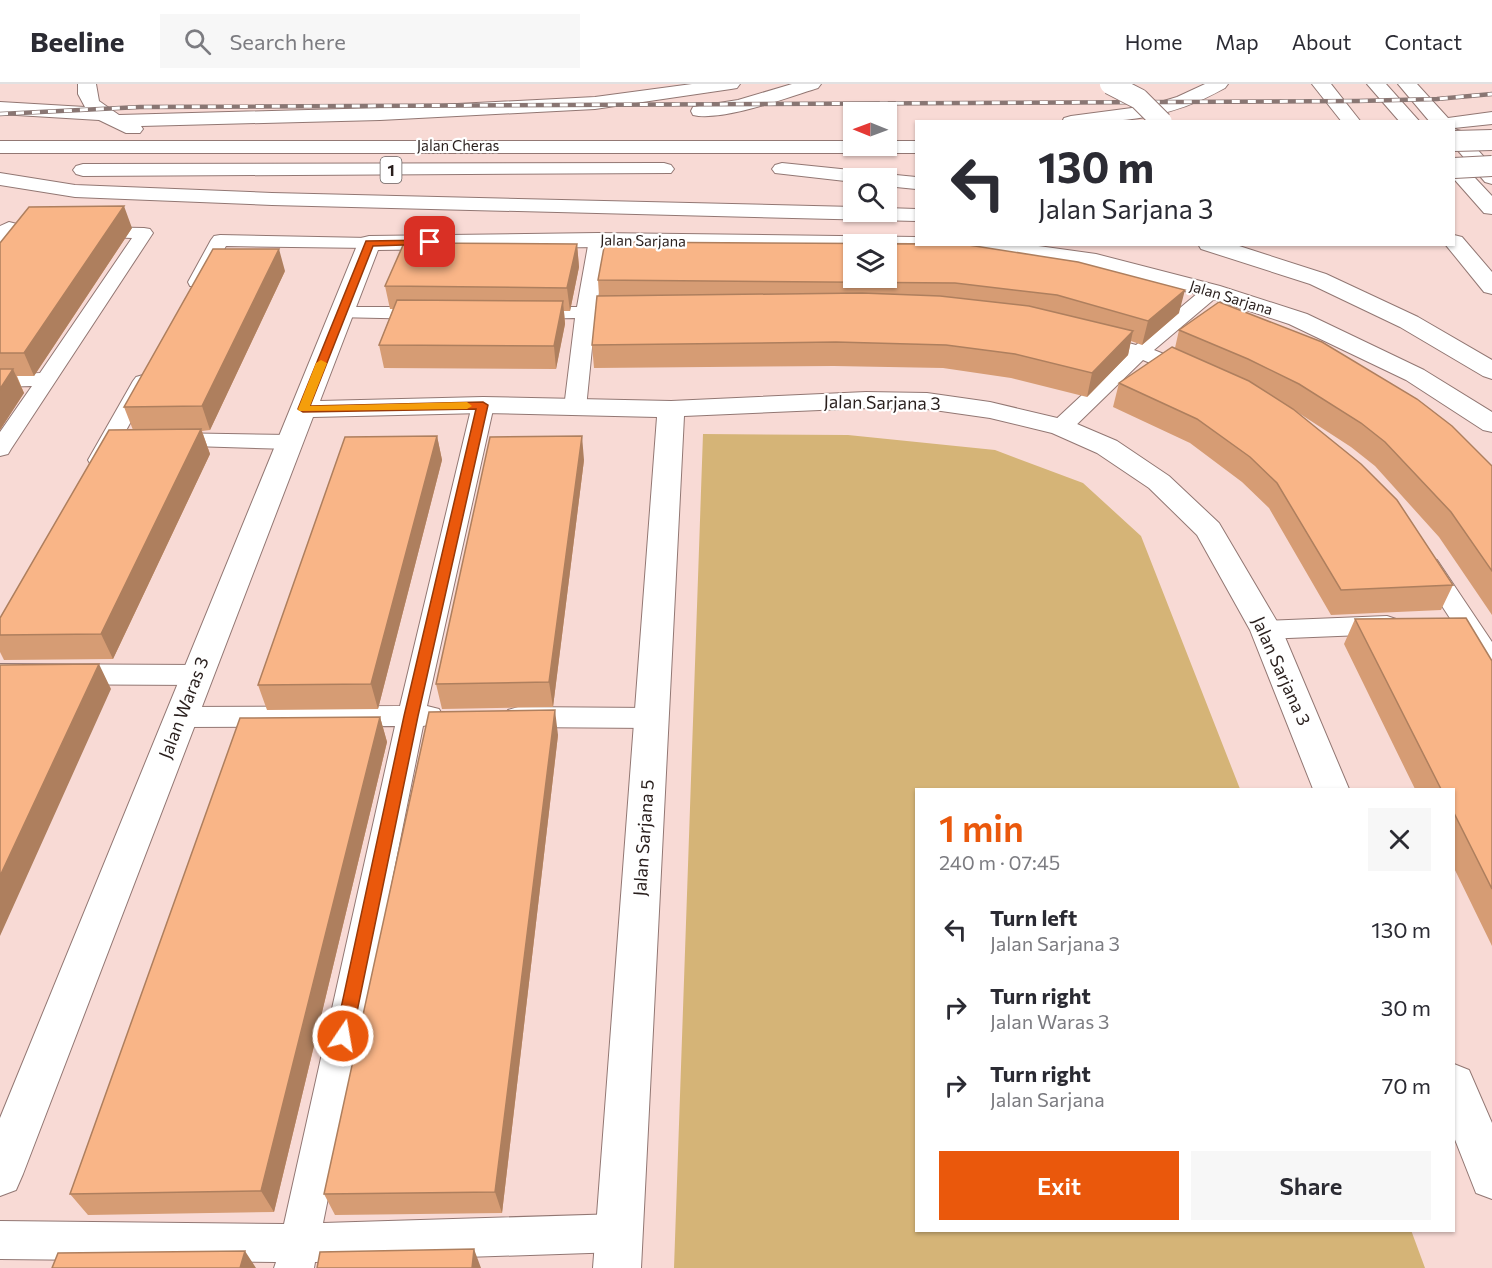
<!DOCTYPE html>
<meta charset="utf-8">
<style>
body{margin:0;font-family:Commissioner,sans-serif;background:#f7f7f7;color:#2b2b33;height:100vh;display:flex;flex-direction:column;font-size:22px;white-space:nowrap}
*{box-sizing:border-box;margin:0}
p{font-size:20px;color:#7c7c81}
.icon{flex:none;width:33px;height:33px;fill:none;stroke:currentColor;stroke-width:2;stroke-linecap:round;stroke-linejoin:round}
.map{position:relative;flex:1;overflow:hidden}
.drawer{position:absolute;left:915px;top:704px;width:540px;height:444px;display:flex;flex-direction:column;background:#fff;border-radius:0px;box-shadow:0 2px 4px #0004}
.drawer>*{flex:none}
.hud{position:absolute;left:915px;top:36px;width:540px;height:126px;border-radius:0px;box-shadow:0 2px 4px #0004;background:#fff;color:#2b2b33;overflow:hidden}
.needle{width:39px;rotate:271deg}
.buttons{position:absolute;left:843px;top:18px;display:grid;gap:12px}
.buttons a{display:grid;place-items:center;width:54px;height:54px;border-radius:0px;background:#fff;box-shadow:0 2px 4px #0004;font-size:30px}
.pin{position:absolute;display:grid;place-items:center;width:51px;height:51px;color:#fff;margin:-26px;border-radius:12px;box-shadow:0 3px 9px #0006}
.me{position:absolute;width:66px;margin:-33px;rotate:12deg;stroke-linejoin:round;filter:drop-shadow(0 0 4px #0008)}
.turn{display:flex;align-items:center;gap:21px;height:126px;padding:0 24px;font-size:27px}
.turn .icon{width:78px;height:78px;stroke-width:2.5}
.turn b{display:block;font-size:42px;line-height:51px}
.round{display:grid;place-items:center;flex:none;width:63px;height:63px;border-radius:0px;background:#f7f7f7}
.summary{display:flex;align-items:center;justify-content:space-between;height:102px;padding:0 24px}
h1{font-size:36px;font-weight:600;line-height:45px;color:#ea580c}
.button{display:flex;gap:12px;margin-top:auto;padding:12px 24px}
.button a{flex:1;height:69px;border-radius:0px;background:#ea580c;color:#fff;font-size:24px;font-weight:600;line-height:69px;text-align:center}
.button a+a{background:#f7f7f7;color:#2b2b33}
ul{padding:0;list-style:none}
li{display:flex;align-items:center;gap:18px;height:78px;padding:0 24px}
li div{flex:1}
li b{display:block;font-size:22px}
li em{font-style:normal}
header{display:flex;align-items:center;gap:36px;box-sizing:border-box;height:84px;padding:0 30px;background:#fff;border-bottom:2px solid #e1e1e2}
header strong{font-size:28px}
nav{display:flex;gap:33px;margin-inline-start:auto;font-size:21px}
.search{width:420px;height:54px;background:#f7f7f7;display:flex;align-items:center;gap:15px;box-sizing:border-box;padding:0 21px;border-radius:0px;color:#7c7c81;font-size:22px}
.map>svg:first-child{display:block}
.green{fill:#d5b477}
.lines{fill:none;stroke-linecap:round;stroke-linejoin:round}
.lane-casing{stroke:#927773;stroke-width:2}
.street-casing{stroke:#927773;stroke-width:2}
.highway-casing{stroke:#927773;stroke-width:2}
.lane{fill:#fff;fill-rule:evenodd}
.street{fill:#fff;fill-rule:evenodd}
.highway{fill:#fff;fill-rule:evenodd}
.rail-casing{stroke:#897673;stroke-width:4.5}
.rail{stroke:#fff;stroke-width:3;stroke-dasharray:8;stroke-linecap:butt}
.highway-bridge-casing{stroke:#927773;stroke-width:22;stroke-linecap:butt}
.highway-bridge{stroke:#fff;stroke-width:20}
.wall{fill:#d69c74}
.shaded-wall{fill:#ae7f5e}
.building{fill:#f9b587;stroke:#ae7f5e;stroke-width:1.5;fill-rule:evenodd}
.route{fill:#ea580c;stroke:#983908;stroke-width:1.5}
.slow{fill:#f59e0b}
.labels{text-anchor:middle;stroke-width:4.5;stroke-linejoin:round;paint-order:stroke}
.far-street-label{font-size:15px;fill:#291f1d;stroke:#fff}
.shield{fill:#fff;stroke:#696261;stroke-width:1.5}
.shield-label{font-size:16px;font-weight:bold;fill:#291f1d}
.street-label{font-size:18px;fill:#291f1d;stroke:#fff}
</style>
<header>
<strong>Beeline</strong>
<div class="search"><svg class="icon" aria-label="search" viewBox="0 0 24 24"><circle cx="10" cy="10" r="6"/><path d="M15 15l6 6"/></svg>Search here</div>
<nav><a>Home</a><a>Map</a><a>About</a><a>Contact</a></nav>
</header>
<div class="map">
<svg width="1492" height="1184" viewBox="0 0 1492 1184">
<rect width="100%" height="100%" fill="#f8dad5"/>
<path class="green" d="M703,350L848,351L995,366L1083,399L1141,452L1240,705H916V1146H1411L1425,1184H674Z"/>
<g class="lines">
<g class="lane-casing">
<path id="lane" d="M91,143L144,144L150,145L153,149L11,365L8,370L0,372V348L32,302L0,303V291L40,289L132,154L85,152L82,148L85,144Z
M220,151L369,154L375,155L378,159L375,163L369,164L226,162L204,202H190L188,198L211,156L214,152Z
M598,151L604,152L607,156L597,222L638,224L641,228L638,232L595,234L586,324L583,329L575,330L567,329L564,324L575,234L528,235L521,233L518,229L521,225L528,223H577L589,156L592,152Z
M1212,201L1219,203L1222,207L1219,211L1154,266L1196,283L1199,287L1196,291C1180,296 1159,282 1143,276L1069,348L1061,350L1053,348L1050,343L1053,338L1126,270L1088,260L1085,256L1088,252L1095,250L1136,261L1205,203Z
M341,223H427L434,225L437,229L434,233L427,235L334,233L331,229L334,225Z
M143,291L150,293L153,297L110,376L107,381L99,383L91,381L88,376L133,297L136,293Z
M483,315L491,316L494,321L427,622L439,625L443,632L439,639L423,642L323,1139L619,1130L633,1135L638,1149L633,1163L619,1168L315,1178L314,1184H274L276,1178L0,1175V1137L284,1140L395,642L181,643L171,640L167,633L171,626L181,623L400,622L472,321L475,316Z
M168,349L290,351L298,353L301,358L298,363L290,365L160,361L157,356L160,351Z
M1428,474L1437,476L1492,558V587L1483,585L1416,482L1419,476Z
M1387,532L1396,535L1400,541L1396,547L1387,550L1266,555L1257,552L1253,546L1257,540L1266,537Z
M0,580L198,581L208,584L211,591L208,598L198,601L0,600Z
M518,623L651,624L661,627L665,634L661,641L651,644L518,643L508,640L504,633L508,626Z"/>
</g>
<g class="street-casing">
<path id="street" d="M9,138L17,140L20,145L8,160L0,162V142Z
M598,149L916,153V160H927L924,165L886,166V160H854V166L598,163L378,166L320,317L483,313L671,317L866,308L927,309L990,318L1070,337L1117,357L1169,392L1219,439L1282,546L1349,705H1313L1250,546L1197,451L1149,404L1097,369L1052,349L990,334L927,325L866,324L684,332L641,1184H593L657,333L483,329L313,333L23,1090L16,1106L0,1112V1034L358,159L361,154L369,152Z
M935,160H1024L1096,170L1220,202L1307,230L1424,286L1492,328V348L1483,346L1406,296L1289,240L1204,212L1095,184L1000,171L946,167L938,165Z
M1454,980L1469,986L1492,1039V1115L1476,1109L1454,1053Z"/>
</g>
<g class="highway-casing">
<path id="highway" d="M78,0H96L99,17L119,31L380,24L595,13L692,0H740L737,4L731,5L595,25L380,36L141,42L143,45L140,49H126L99,36L0,30V18L85,23L78,10Z
M792,0H821L818,4C789,13 722,38 693,31L691,27L693,23L738,16Z
M1205,0H1228L1225,4C1168,36 1125,38 1062,38L1064,34L1071,32L1147,22L1177,13Z
M1312,0H1331L1361,38H1342Z
M1367,0H1386L1420,38H1400Z
M1398,0H1417L1448,34L1492,28V40L1454,44V38H1430Z
M1454,45L1461,47L1492,82V100L1485,98L1454,62Z
M0,57H854V62H886V57H916V69H0Z
M1454,77L1461,79L1492,112V130L1484,129L1454,95Z
M664,79L671,81L674,85L671,89L83,92L76,90L73,86L76,82L83,80Z
M782,79L870,88L879,92L886,90L916,93V105L886,102V94H854V98L775,89L772,85L775,81Z
M0,89L75,101L272,109L854,123V128H886V124L916,125V137L272,121L75,113L0,101Z
M1454,151L1462,153L1492,188V210L1484,208L1445,160H1454Z
M1198,160H1233L1326,190L1418,233L1492,276V295L1483,292L1400,243L1310,200L1201,165Z"/>
</g>
<use href="#lane" class="lane"/>
<use href="#street" class="street"/>
<use href="#highway" class="highway"/>
<g class="rail-casing">
<path id="rail" d="M0,30L140,23L1358,17L1437,15L1492,10"/>
</g>
<use href="#rail" class="rail"/>
<g class="highway-bridge-casing">
<path id="highway-bridge" d="M1110,0L1139,15L1162,38
M1454,57L1492,56
M1454,84L1492,82"/>
</g>
<use href="#highway-bridge" class="highway-bridge"/>
</g>
<path class="wall" d="M132,144L34,292H17L24,309L0,346V159Z
M916,159L1179,229L1142,261L1131,257L1128,271L1087,313L1011,294L943,284L834,282L594,284L592,261L599,212L598,196Z
M577,160L579,183L570,227H564L565,240L556,285L384,284L379,261L393,225H390L385,202Z
M285,187L210,346L202,347L210,370L113,575L4,576L0,568V534L133,346L124,323Z
M1219,218L1492,382V531L1439,453L1375,382L1351,363L1291,324L1453,501L1441,526L1331,531L1269,424L1242,398L1190,359L1113,323L1119,299L1175,264L1179,246Z
M437,352L442,376L378,625L267,626L258,601Z
M584,376L553,623L442,625L436,600Z
M1355,535L1492,577V862L1454,784V705H1415L1344,560Z
M380,633L387,658L274,1128L88,1131L70,1110Z
M558,651L502,1129L335,1131L324,1110Z"/>
<path class="shaded-wall" d="M124,122L132,144L34,292L24,269Z
M577,160L579,183L570,227L567,204Z
M279,165L285,187L210,346L202,322Z
M1185,206L1179,229L1142,261L1148,237Z
M563,217L565,240L556,285L554,262Z
M1133,247L1128,271L1087,313L1092,289Z
M13,285L24,309L0,346V305Z
M201,345L210,370L113,575L101,550Z
M437,352L442,376L378,625L371,600Z
M582,352L584,376L553,623L549,598Z
M99,580L111,605L0,852V792Z
M555,626L558,651L502,1129L495,1108Z
M380,633L387,658L274,1128L261,1107Z
M474,1165L481,1184H472Z
M245,1167L256,1184H240Z"/>
<path class="building" d="M124,122L24,269H0V159L29,123Z
M605,158L962,160L1078,178L1185,206L1148,237L1057,211L955,199L598,196ZM854,160H886V194H854Z
M404,159L577,160L567,204L385,202Z
M213,165H279L202,322L124,323Z
M862,209L940,212L1029,222L1133,247L1092,289L1015,270L946,261L836,258L592,261L597,212Z
M397,216L563,217L554,262L379,261Z
M1219,218L1322,258L1417,315L1452,342L1492,382V487L1451,428L1385,358L1361,339L1299,300L1248,275L1179,246Z
M1172,263L1249,297L1293,325L1361,380L1397,416L1453,501L1341,506L1277,399L1250,373L1197,335L1119,299Z
M0,285H13L0,305Z
M201,345L101,550L0,551V534L109,346Z
M437,352L371,600L258,601L345,353Z
M582,352L549,598L436,600L490,353Z
M1466,534L1492,577V805L1454,729V705H1441L1355,535Z
M99,580L0,792V581Z
M555,626L495,1108L324,1110L429,628Z
M380,633L261,1107L70,1110L240,634Z
M474,1165L472,1184H317L320,1168Z
M245,1167L240,1184H52L58,1169Z"/>
<path class="route" d="M430,156L434,158L433,160L373,162L310,322L483,318L488,321L418,632L352,952L349,958L343,960L337,958L335,952L404,632L476,325L303,328L298,325L366,157Z"/>
<path class="slow" d="M321,276L327,279L310,322L467,318L472,322L467,325L299,327L298,325L316,279Z"/>
<g class="labels">
<g class="far-street-label">
<text x="458" y="67">Jalan Cheras</text>
<text transform="translate(643 157) rotate(1)" y="5">Jalan Sarjana</text>
<text transform="translate(1231 214) rotate(17)" y="5">Jalan Sarjana</text>
</g>
<rect class="shield" x="380.5" y="73" width="21" height="26" rx="4.5"/>
<g class="shield-label">
<text x="391" y="92">1</text>
</g>
<g class="street-label">
<text transform="translate(882 319) rotate(1)" y="6">Jalan Sarjana 3</text>
<text transform="translate(1281 587) rotate(66)" y="6">Jalan Sarjana 3</text>
<text transform="translate(184 624) rotate(-69)" y="6">Jalan Waras 3</text>
<text transform="translate(644 754) rotate(-86)" y="6">Jalan Sarjana 5</text>
</g>
</g>
</svg>
<div class="buttons">
<a><svg class="needle" viewBox="-14 -14 28 28"><path d="M0-13l5 13h-10z" fill="#e53935"/><path d="M0 13l5-13h-10z" fill="#7c7c81"/></svg></a>
<a><svg class="icon" aria-label="search" viewBox="0 0 24 24"><circle cx="10" cy="10" r="6"/><path d="M15 15l6 6"/></svg></a>
<a><svg class="icon" aria-label="layers" viewBox="0 0 24 24"><path d="M12 4l9 5-9 5-9-5zM3 14l9 5 9-5"/></svg></a>
</div>
<div class="pin" style="left:430px;top:158px;background:#d93025"><svg class="icon" aria-label="arrive" viewBox="0 0 24 24"><path d="M6 21V4h12l-3 4 3 4H6"/></svg></div>
<svg class="me" style="left:343px;top:952px" viewBox="-20 -20 40 40"><circle r="17" fill="#ea580c" stroke="#fff" stroke-width="3"/><path d="M0-11L8 9 0 5-8 9z" fill="#fff"/></svg>
<div class="hud">
<div class="turn"><svg class="icon" aria-label="left" viewBox="0 0 24 24"><path d="M17 20v-9H6M10 6l-5 5 5 5"/></svg><div><b>130 m</b>Jalan Sarjana 3</div></div>
</div>
<section class="drawer">
<div class="summary"><div><h1>1 min</h1><p>240 m · 07:45</p></div><a class="round"><svg class="icon" aria-label="close" viewBox="0 0 24 24"><path d="M6 6l12 12M18 6L6 18"/></svg></a></div>
<ul>
<li><svg class="icon" aria-label="left" viewBox="0 0 24 24"><path d="M17 20v-9H6M10 6l-5 5 5 5"/></svg><div><b>Turn left</b><p>Jalan Sarjana 3</p></div><em>130 m</em></li>
<li><svg class="icon" aria-label="right" viewBox="0 0 24 24"><path d="M7 20v-9h11M14 6l5 5-5 5"/></svg><div><b>Turn right</b><p>Jalan Waras 3</p></div><em>30 m</em></li>
<li><svg class="icon" aria-label="right" viewBox="0 0 24 24"><path d="M7 20v-9h11M14 6l5 5-5 5"/></svg><div><b>Turn right</b><p>Jalan Sarjana</p></div><em>70 m</em></li>
</ul>
<div class="button"><a>Exit</a><a>Share</a></div>
</section>
</div>
